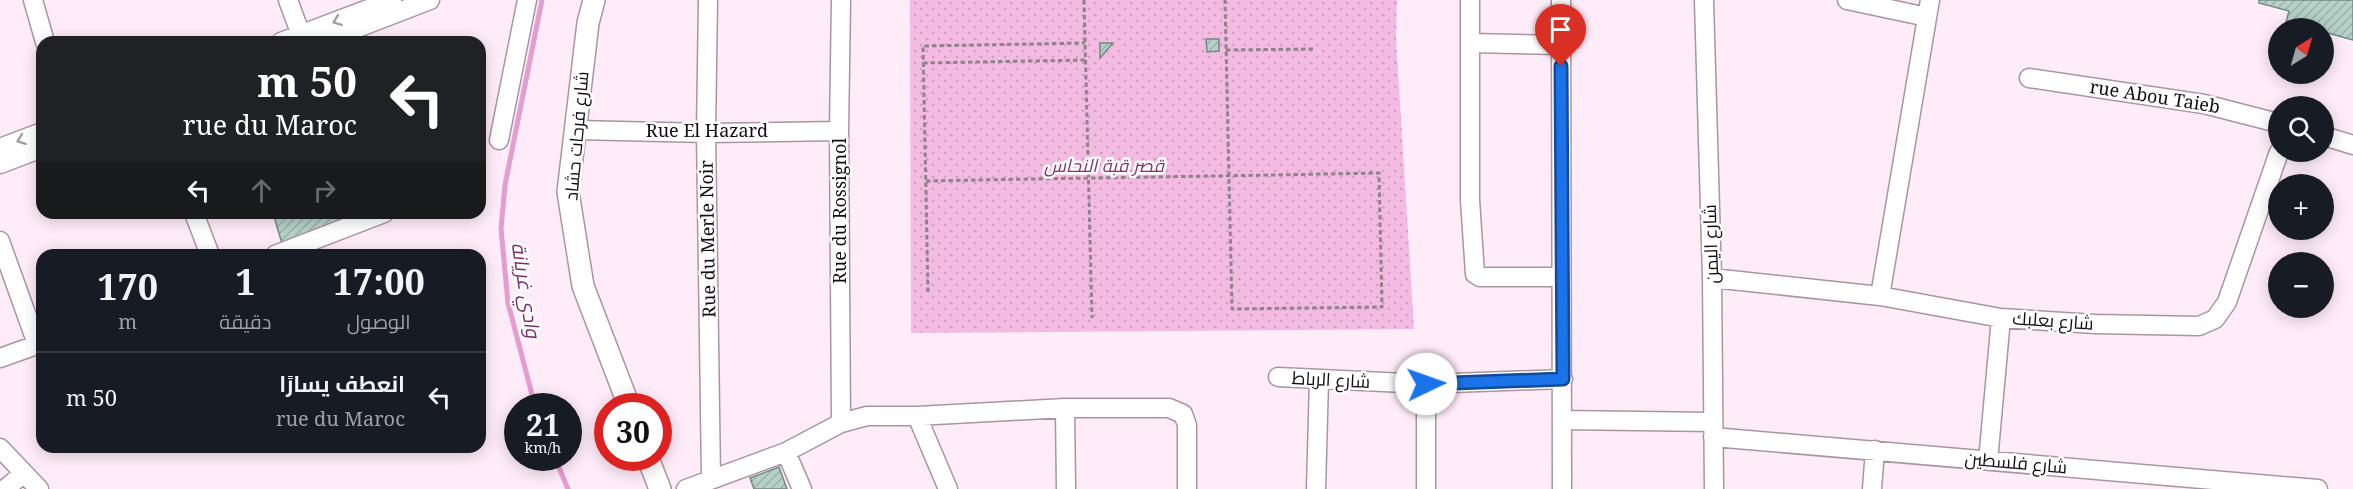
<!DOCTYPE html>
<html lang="ar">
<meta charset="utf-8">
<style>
body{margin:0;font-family:"Noto Serif",Cairo,serif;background:#242831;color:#f1f3f6;direction:rtl;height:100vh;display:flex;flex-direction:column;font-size:22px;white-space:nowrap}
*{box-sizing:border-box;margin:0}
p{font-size:20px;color:#9ea1a6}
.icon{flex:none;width:33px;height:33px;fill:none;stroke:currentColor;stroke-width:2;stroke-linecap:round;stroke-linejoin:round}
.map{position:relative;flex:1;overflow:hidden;direction:ltr}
.sheet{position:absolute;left:36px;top:249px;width:450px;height:204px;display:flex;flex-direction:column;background:#171b24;border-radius:18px;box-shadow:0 3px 15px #0003;direction:rtl}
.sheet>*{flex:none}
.guide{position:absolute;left:36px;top:36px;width:450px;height:183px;border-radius:18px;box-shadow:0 3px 15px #0003;direction:rtl;background:#202124;color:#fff;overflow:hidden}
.needle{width:39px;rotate:37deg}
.controls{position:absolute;left:2268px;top:18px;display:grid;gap:12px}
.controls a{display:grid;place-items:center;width:66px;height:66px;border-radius:50%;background:#171b24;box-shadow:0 3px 15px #0003;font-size:30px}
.speed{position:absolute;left:504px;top:393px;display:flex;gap:12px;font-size:30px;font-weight:700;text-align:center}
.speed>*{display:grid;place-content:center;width:78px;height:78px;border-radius:50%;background:#171b24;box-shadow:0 3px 15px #0003;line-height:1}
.speed small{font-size:15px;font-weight:400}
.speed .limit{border:9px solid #d22;background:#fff;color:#111}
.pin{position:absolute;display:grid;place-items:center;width:51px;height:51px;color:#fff;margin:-62px -26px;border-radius:50% 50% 50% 0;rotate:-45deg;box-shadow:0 0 6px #0007}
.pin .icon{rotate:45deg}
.me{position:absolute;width:66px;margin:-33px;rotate:87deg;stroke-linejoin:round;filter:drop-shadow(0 0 4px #0008)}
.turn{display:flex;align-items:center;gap:21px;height:126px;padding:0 30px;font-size:27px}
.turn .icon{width:78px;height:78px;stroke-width:2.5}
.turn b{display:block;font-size:42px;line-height:51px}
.lanes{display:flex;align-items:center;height:57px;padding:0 30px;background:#0003;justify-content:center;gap:30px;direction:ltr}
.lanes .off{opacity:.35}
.eta{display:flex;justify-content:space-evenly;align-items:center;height:102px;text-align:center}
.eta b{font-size:36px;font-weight:700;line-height:42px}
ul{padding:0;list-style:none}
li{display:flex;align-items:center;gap:18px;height:90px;padding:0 30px;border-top:2px solid #363941}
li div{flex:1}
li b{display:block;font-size:22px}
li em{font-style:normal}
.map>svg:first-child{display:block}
.grass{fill:url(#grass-dots)}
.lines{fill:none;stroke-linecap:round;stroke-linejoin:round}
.stream{stroke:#e59cd0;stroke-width:5}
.building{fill:url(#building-hatch);stroke:#718b83;stroke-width:1.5}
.minor-casing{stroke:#aa94a3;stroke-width:21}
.tertiary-casing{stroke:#aa94a3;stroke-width:24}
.path{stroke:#8f828b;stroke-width:3;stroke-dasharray:4.5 3;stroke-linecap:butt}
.minor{stroke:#fff;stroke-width:18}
.tertiary{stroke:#fff;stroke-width:21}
.oneway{stroke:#a19ea0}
.route-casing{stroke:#114b97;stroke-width:15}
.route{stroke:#1a73e8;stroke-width:10}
.labels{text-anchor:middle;stroke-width:5;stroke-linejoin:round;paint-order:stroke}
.street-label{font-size:18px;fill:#130c11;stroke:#fff}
.park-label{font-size:18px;font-style:italic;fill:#853172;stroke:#fff}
.water-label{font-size:20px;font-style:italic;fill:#7e2a6c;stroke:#fff}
</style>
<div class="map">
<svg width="2353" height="489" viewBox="0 0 2353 489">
<defs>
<pattern id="grass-dots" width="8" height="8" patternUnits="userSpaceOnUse" patternTransform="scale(1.5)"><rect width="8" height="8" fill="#f4bbe2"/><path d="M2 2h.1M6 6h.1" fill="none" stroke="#d0a0c1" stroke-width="1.8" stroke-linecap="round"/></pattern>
<pattern id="building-hatch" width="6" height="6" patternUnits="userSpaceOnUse" patternTransform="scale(1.5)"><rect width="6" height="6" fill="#b5d1c8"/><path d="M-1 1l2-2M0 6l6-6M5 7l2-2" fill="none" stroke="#9bb2ab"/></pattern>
</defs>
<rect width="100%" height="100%" fill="#ffecf9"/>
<path class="grass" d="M910,0H1397L1396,38L1414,329L911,333Z"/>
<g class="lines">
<path class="stream" d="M535,406L508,303L501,229L505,185L542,0
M555,458L568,489"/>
</g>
<path class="building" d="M2259,0H2353V40L2324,32V28L2285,26L2289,11L2259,3Z
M2259,0H2353V40L2324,32V28L2285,26L2289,11L2259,3Z
M1206,39H1219V51L1207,52Z
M1100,43H1113L1100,58Z
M273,213H345L332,226L283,247Z
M779,467L787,489H754L750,478Z"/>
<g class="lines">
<g class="minor-casing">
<path id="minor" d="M33,0L45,42
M288,0L301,35
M708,0L706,133L711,478
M841,0L839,131L841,423
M1470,0V200L1475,274L1480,277H1561
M1561,0L1562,489
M1704,0L1712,278L1714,489
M1847,0L1927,17
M281,42L392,0
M321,42L430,0
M1471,43L1561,45
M2029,78L2204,104L2278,123
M576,130L706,133L839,131
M2324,136L2353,145
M499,140L527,0
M0,148L42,132
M0,164L42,148
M194,213L210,255
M0,241L37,344
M275,255L384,213
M1712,278L1880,296L2001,318L2095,324L2199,326L2215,319L2227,302L2279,152
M1880,296L1930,0
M0,358L42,343
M1278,377L1426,384L1563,379
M1426,384V489
M1065,408L1066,489
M917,416L948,489
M1562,420L1713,422
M1713,437L2318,489
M0,448L39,489
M786,452L802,489
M1988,461L2001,318
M5,489L24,473
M686,489L786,452L841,423L867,416H917L1065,408H1169L1183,414L1187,425V489
M1316,489L1319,380
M1872,489L1875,450"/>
</g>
<g class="tertiary-casing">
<path id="tertiary" d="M594,0L588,23L568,192L583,286L629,406
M648,458L660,489"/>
</g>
<path class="path" d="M1084,0L1092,318
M1226,50L1313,49
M923,63L1086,60
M926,181C1077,178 1228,176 1379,173L1382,307L1232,309L1225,0
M928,292L923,46L1085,43"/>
<use href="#minor" class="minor"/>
<use href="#tertiary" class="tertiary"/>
</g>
<defs><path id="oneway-chevron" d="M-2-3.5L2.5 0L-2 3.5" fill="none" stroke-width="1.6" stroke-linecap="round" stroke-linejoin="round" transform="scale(1.5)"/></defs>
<g class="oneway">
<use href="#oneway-chevron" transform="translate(337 21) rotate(159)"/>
<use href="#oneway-chevron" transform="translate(21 140) rotate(159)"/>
</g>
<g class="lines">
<g class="route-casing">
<path id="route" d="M1426,384L1563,379L1561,66"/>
</g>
<use href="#route" class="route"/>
</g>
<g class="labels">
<g class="street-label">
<text transform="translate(2155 97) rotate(9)" y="6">rue Abou Taieb</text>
<text x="707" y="137">Rue El Hazard</text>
<text transform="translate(577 136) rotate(-85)" y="6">شارع فرحات حشاد</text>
<text transform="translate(840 211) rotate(-90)" y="6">Rue du Rossignol</text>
<text transform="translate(708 239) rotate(-91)" y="6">Rue du Merle Noir</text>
<text transform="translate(1711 244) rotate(-92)" y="6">شارع اليمن</text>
<text transform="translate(2053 321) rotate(4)" y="6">شارع بعلبك</text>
<text transform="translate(1331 380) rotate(3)" y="6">شارع الرباط</text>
<text transform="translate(2016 463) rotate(5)" y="6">شارع فلسطين</text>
</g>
<g class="park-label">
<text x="1104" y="172">قصر قبة النحاس</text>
</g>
<g class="water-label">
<text transform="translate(526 290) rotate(81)" y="7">وادي غريانة</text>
</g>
</g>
</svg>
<div class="controls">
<a><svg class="needle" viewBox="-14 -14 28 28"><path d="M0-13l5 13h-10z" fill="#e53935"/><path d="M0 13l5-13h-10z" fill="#9ea1a6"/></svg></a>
<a><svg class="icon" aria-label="search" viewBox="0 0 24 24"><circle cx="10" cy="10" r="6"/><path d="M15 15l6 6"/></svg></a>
<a>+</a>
<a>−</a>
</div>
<div class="speed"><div>21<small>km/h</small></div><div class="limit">30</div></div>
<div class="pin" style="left:1561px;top:66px;background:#d93025"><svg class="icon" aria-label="arrive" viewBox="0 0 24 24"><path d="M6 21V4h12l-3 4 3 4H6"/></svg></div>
<svg class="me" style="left:1426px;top:384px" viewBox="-20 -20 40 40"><circle r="19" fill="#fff"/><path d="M0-13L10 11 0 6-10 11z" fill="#1a73e8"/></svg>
<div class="guide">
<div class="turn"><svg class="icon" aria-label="left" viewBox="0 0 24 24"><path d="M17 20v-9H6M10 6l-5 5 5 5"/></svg><div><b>50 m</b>rue du Maroc</div></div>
<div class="lanes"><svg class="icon" aria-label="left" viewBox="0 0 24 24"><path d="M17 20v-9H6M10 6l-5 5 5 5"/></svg><svg class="icon off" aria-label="ahead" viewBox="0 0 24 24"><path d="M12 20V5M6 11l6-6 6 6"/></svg><svg class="icon off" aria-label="right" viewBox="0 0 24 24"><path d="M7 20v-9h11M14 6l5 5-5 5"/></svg></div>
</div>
<section class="sheet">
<div class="eta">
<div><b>17:00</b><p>الوصول</p></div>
<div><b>1</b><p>دقيقة</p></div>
<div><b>170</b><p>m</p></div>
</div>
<ul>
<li><svg class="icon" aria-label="left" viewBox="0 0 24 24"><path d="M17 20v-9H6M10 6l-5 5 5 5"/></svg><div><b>انعطف يسارًا</b><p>rue du Maroc</p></div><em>50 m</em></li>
</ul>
</section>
</div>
